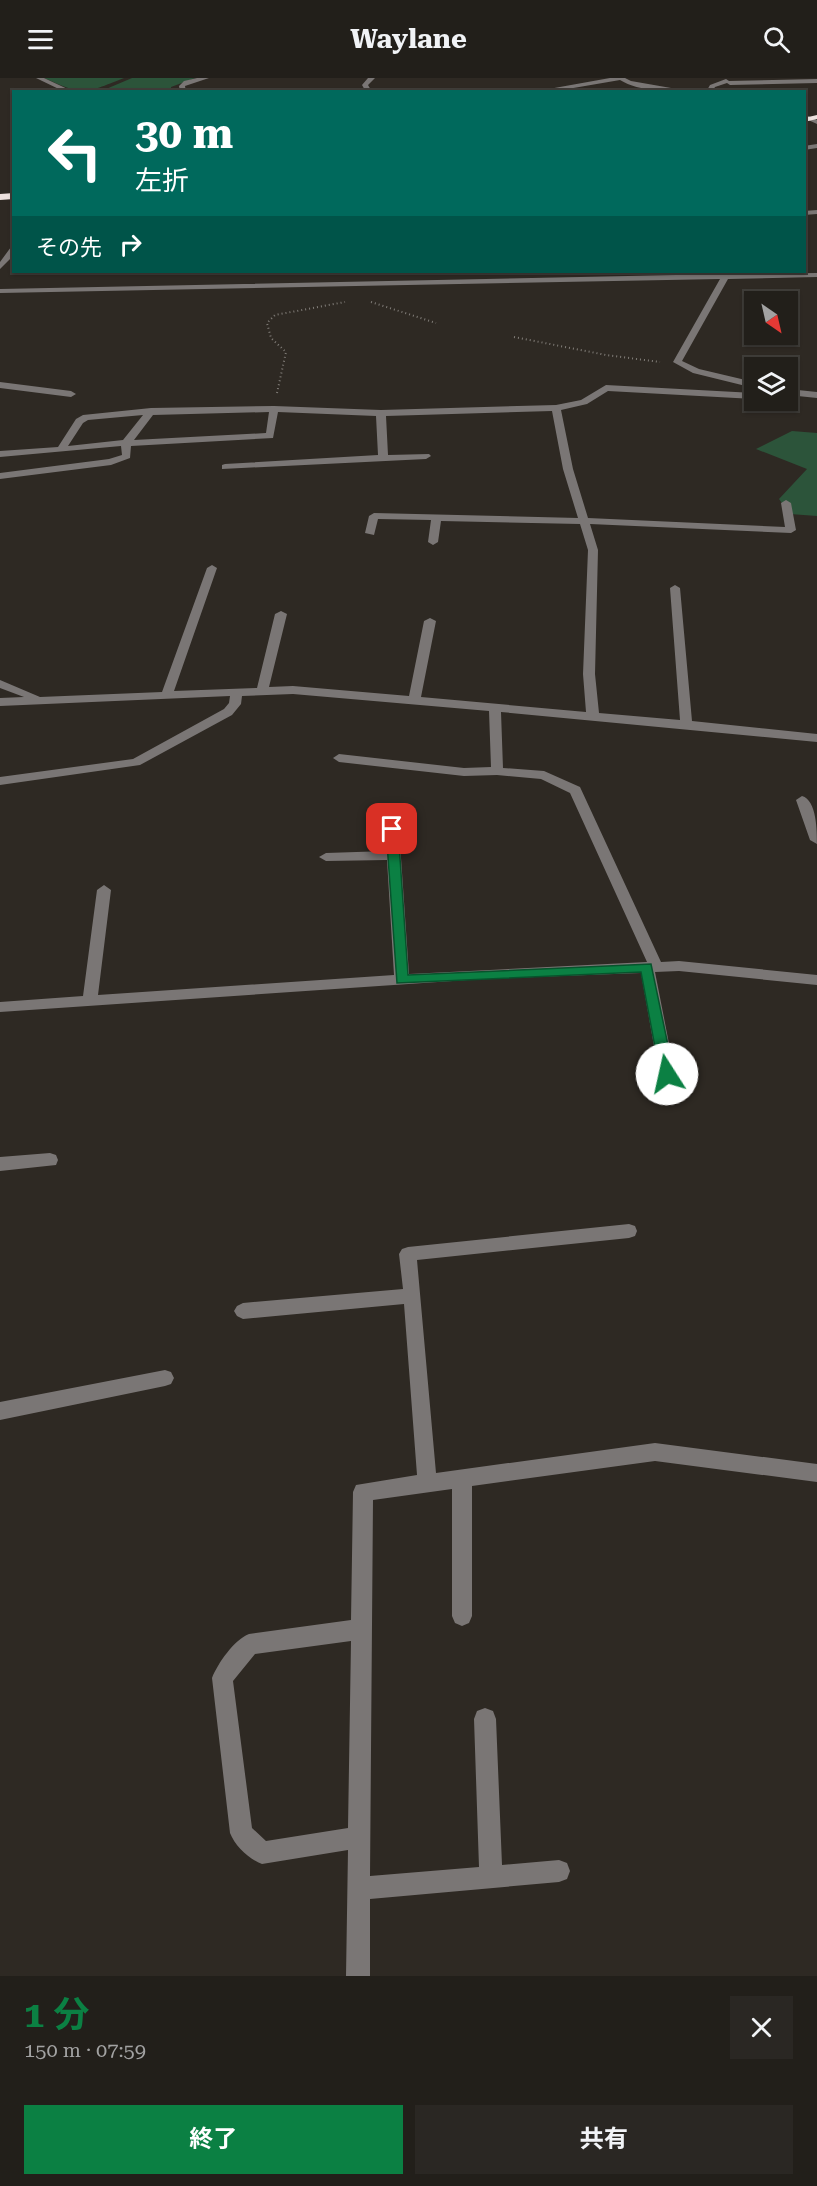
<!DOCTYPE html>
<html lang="ja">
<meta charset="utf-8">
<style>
body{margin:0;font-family:"Roboto Serif","Noto Sans JP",serif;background:#2a2723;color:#f1f3f6;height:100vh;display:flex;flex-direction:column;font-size:22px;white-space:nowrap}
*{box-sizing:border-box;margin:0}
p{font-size:20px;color:#a2a2a2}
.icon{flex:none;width:33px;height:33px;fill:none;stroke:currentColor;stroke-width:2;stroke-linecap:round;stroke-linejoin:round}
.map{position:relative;height:1898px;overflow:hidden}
.panel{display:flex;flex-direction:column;background:#221f1a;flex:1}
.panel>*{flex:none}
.guide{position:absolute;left:12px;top:12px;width:794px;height:183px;border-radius:0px;box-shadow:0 2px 4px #0004,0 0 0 2px #3f3d39;background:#00695c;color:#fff;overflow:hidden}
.needle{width:39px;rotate:146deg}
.buttons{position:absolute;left:744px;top:213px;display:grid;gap:12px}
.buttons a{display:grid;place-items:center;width:54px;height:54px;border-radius:0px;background:#221f1a;box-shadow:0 2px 4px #0004,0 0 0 2px #3f3d39;font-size:30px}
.pin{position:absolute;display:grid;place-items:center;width:51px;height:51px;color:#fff;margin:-26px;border-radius:12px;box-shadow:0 3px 9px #0006}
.me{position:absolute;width:66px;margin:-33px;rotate:350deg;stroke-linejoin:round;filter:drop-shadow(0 0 4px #0008)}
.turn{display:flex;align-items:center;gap:21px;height:126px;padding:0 24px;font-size:27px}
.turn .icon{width:78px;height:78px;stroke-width:2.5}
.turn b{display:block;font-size:42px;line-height:51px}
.then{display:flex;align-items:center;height:57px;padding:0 24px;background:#0003;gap:12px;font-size:22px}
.round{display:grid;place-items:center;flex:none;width:63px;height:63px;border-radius:0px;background:#2a2723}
.overview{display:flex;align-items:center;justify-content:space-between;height:102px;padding:0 24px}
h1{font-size:36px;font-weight:700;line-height:45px;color:#0b8043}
.button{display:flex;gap:12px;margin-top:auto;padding:12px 24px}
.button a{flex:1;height:69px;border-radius:0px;background:#0b8043;color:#fff;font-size:24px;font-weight:700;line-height:69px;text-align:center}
.button a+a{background:#2a2723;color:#f1f3f6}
header{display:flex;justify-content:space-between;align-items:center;height:78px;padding:0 24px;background:#221f1a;font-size:27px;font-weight:700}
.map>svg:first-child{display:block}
.green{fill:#2c543a}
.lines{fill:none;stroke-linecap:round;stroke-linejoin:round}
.path{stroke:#817d78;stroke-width:2;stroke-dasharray:1 3;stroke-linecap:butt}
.minor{fill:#7a7675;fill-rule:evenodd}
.highway{fill:#ece1de;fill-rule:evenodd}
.route{fill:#0b8043;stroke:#07532c;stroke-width:1.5}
</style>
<header><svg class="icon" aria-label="menu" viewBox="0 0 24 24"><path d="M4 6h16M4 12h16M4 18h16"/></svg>Waylane<svg class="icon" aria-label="search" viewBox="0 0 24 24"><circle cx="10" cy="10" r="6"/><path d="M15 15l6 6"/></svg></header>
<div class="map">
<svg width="817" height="1898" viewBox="0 0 817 1898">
<rect width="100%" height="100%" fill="#2e2923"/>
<path class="green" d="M44,0H124C83,16 85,18 44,0Z
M132,0H195L171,9V13L99,14Z
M792,353L817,355V438L790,436L779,421L807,391L756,371Z"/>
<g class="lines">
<path class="path" d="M371,224L436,245
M514,259L606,277L660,284
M277,315L286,274L271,260L267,245L275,237L345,224"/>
<path class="minor" d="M36,0H44L74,14H65Z
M197,0H209L185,8L186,14H180L179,8L184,3Z
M368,0H375L368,7L372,14H366L362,7Z
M610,0H625L631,3L694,14C672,14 639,14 620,2L550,14H532Z
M726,1L729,3L817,1V5L730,7L727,5L715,9L712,14H706L710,7Z
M804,36L817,42V46L804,40Z
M817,66V70L804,72V68Z
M817,132V136L804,137V133Z
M11,169H14V177L0,191V184Z
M724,194H732L731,196L817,195V199L728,201L682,283L699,291L754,304V310L693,295L673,284L720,201L0,215V211L723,196Z
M0,304L71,313L76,316L71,319L0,310Z
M606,307L754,315V321L608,313L587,326L561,332L573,391L588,440L785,449L781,425L786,422L791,425L796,452L791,455L590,446L598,472L595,596L599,635L680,642L670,510L675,507L680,510L692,643L817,656V664L501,634L503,690L544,693L580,709L661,884L679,883L817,897V907L679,893L655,894L675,996L672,1000H662L659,996L641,895L482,901L0,934V924L83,918L97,812L104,807L111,812L98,917L394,897L387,782L326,783L319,779L326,775L387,773L385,751L392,747L399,751L409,896L647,884L570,715L541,701L497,697L464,698L339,684L333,680L339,676L464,690L491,689L489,633L293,616L242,618L241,626L232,637L140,687L0,707V699L133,681L224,631L229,625L230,618L0,628V620L24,619L0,610V602L40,619L162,614L207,490L212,487L217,490L174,613L257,610L275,536L281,533L287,536L269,609L293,608L409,618L424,543L430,540L436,543L421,619L586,634L583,596L588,472L580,446L441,443L438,464L433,467L428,464L431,442L378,441L374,457L365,455L369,438L374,435L578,440L563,391L552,333L386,338L388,377L429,376L431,378L426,381L222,391V387L225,386L378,377L376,338L278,334L273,360L131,368L130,380L111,387L0,401V395L109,381L122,377L121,368L0,379V373L58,369L76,341L83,337L151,330L274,328L381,332L556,327L581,322ZM269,334L266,355L134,362L153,337ZM143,337L123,362L68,368L83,345L88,342Z
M788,311L817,314V320L788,317Z
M802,718C817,722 817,754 817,766L810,762L796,722Z
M50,1075L56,1077L58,1082L56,1087L0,1093V1079Z
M629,1146L635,1148L637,1153L635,1158L629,1160L417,1182L436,1395L655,1365L817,1386V1404L655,1383L472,1408V1538L469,1545L462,1548L455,1545L452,1538V1411L373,1422L370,1798L479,1789L474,1641L477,1633L485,1630L493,1633L496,1641L502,1787L559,1782L567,1785L570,1793L567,1801L559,1804L370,1821V1898H346L348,1772L262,1786C249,1781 235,1768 230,1755L212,1600C218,1585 234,1562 249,1556L351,1542L353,1414L356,1407L417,1397L404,1226L243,1241L237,1238L234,1233L237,1228L243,1225L403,1211L399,1176L402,1171L408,1169ZM351,1563L348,1750L266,1763L252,1750L233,1603L255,1576Z
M165,1292L171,1294L174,1300L171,1306L165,1308L0,1342V1324Z"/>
<path class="highway" d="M817,37V41L804,44V40Z
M14,115V121L0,122V116Z"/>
</g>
<path class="route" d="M392,747L398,751L408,897L651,886L674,996L672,1000H662L660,996L641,894L397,905L386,751Z"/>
</svg>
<div class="buttons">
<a><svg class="needle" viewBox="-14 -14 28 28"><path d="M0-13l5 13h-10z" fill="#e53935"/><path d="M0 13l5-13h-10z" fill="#a2a2a2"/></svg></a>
<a><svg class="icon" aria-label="layers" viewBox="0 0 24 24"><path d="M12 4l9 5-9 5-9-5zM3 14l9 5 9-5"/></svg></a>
</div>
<div class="pin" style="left:392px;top:751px;background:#d93025"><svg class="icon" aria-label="arrive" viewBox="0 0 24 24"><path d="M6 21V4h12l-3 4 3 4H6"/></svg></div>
<svg class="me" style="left:667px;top:996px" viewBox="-20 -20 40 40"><circle r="19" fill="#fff"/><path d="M0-13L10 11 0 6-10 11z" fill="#0b8043"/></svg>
<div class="guide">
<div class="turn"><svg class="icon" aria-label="left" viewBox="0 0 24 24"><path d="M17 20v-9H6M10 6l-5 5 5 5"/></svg><div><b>30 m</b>左折</div></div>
<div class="then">その先<svg class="icon" aria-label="right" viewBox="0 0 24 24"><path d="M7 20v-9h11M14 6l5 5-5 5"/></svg></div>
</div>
</div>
<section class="panel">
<div class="overview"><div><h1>1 分</h1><p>150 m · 07:59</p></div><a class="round"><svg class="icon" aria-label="close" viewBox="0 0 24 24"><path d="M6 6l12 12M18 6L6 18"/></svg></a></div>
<div class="button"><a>終了</a><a>共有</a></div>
</section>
